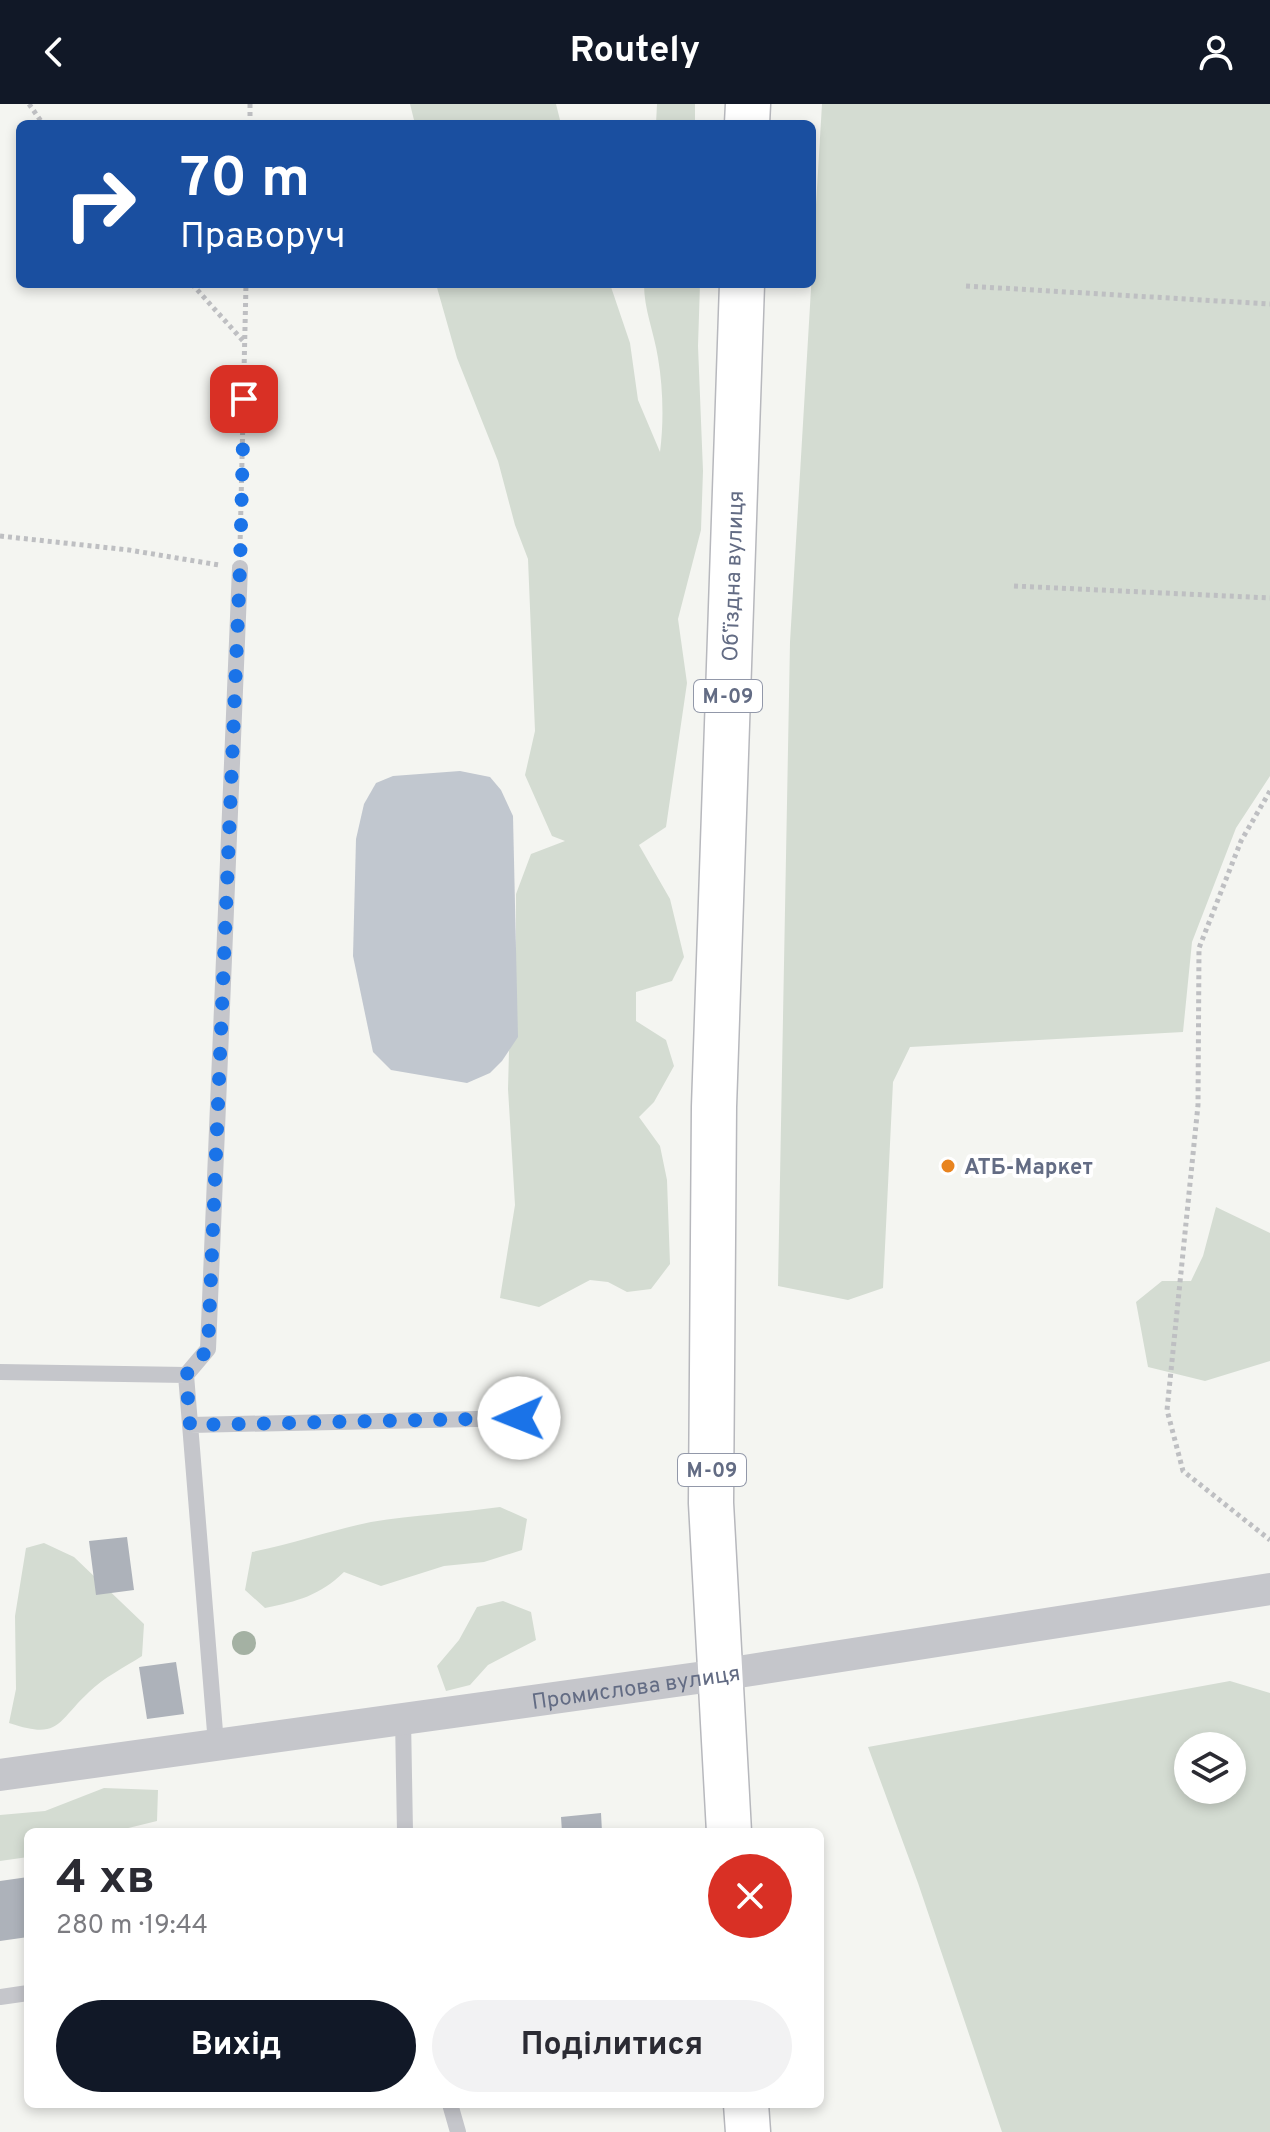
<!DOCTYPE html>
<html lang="uk">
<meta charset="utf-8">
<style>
body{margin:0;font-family:Overpass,sans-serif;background:#f2f2f3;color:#2b2b33;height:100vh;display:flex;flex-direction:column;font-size:30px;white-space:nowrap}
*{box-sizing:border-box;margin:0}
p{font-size:26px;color:#7c7c81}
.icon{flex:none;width:44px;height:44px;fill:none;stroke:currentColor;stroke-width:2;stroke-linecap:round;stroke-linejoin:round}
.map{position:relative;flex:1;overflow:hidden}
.sheet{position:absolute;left:24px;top:1724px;width:800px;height:280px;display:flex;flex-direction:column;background:#fff;border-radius:12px;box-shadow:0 4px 12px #0003}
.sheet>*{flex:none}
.top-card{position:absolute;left:16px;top:16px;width:800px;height:168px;border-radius:12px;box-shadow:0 4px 12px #0003;background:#1a4fa0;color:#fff;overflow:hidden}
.tools{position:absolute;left:1174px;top:1628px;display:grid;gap:16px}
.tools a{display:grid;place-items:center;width:72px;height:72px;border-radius:50%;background:#fff;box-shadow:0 4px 12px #0003;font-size:40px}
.pin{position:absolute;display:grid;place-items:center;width:68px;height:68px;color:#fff;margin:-34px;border-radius:16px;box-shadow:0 4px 12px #0006}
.me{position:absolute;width:88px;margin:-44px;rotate:269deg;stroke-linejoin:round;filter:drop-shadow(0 0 6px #0008)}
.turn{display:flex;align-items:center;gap:28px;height:168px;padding:0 32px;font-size:36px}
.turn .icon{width:104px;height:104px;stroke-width:2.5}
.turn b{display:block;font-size:56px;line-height:68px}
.round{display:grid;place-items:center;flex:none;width:84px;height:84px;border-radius:42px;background:#f2f2f3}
.head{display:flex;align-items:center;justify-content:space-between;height:136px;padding:0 32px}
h1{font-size:48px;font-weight:700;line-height:60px}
.button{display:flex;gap:16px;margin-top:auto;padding:16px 32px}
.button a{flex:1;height:92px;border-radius:48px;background:#111827;color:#fff;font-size:32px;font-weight:700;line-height:92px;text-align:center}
.button a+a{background:#f2f2f3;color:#2b2b33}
header{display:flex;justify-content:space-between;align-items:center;height:104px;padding:0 32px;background:#111827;color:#fff;font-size:36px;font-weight:700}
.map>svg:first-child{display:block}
.green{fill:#d4dcd2;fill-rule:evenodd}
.water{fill:#c1c7cf}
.building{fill:#adb2ba}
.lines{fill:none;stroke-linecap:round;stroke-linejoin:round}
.trunk-casing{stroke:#b7b8bd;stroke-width:47}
.path{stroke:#bebfc2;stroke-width:5;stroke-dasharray:4 4;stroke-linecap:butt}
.service{stroke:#c5c6cb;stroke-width:16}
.minor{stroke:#c5c6cb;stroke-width:32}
.trunk{stroke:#fff;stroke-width:44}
.tree{fill:#a4b1a3}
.route{stroke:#1a73e8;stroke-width:14;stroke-dasharray:0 25.2}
.poi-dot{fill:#e8841f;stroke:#fff;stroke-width:3}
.labels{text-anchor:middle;stroke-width:8;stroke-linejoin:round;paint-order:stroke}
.shield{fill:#fff;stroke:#9298a9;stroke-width:2}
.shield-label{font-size:20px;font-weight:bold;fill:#636c84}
.street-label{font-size:22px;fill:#636c84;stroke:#fff}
.poi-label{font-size:22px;font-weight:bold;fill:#636c84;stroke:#fff;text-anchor:start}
</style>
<header><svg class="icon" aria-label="back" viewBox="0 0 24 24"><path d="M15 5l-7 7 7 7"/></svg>Routely<svg class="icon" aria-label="person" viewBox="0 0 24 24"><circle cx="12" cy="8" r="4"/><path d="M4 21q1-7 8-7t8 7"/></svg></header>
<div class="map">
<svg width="1270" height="2028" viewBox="0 0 1270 2028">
<rect width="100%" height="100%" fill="#f4f5f1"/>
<path class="green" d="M410,0H556L561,20H415Z
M657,0H695V20H656Z
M822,0H1270V672L1236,724L1192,838L1183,928L910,943L893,978L883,1184L848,1196L778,1182L790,538Z
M436,180H610L630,239L638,296L660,348C664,318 663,283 658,254C654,228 644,206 644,180H700L698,242L703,367L701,426L678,515L687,579L666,723L639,741L670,795L684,853L672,877L636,888V917L666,936L674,962L654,998L639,1013L660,1042L667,1076L670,1160L651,1185L627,1188L608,1178L590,1176L539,1203L500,1194L515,1101L508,985L509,947L516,916V790L531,750L565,737L552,732L525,671L535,627L528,455L515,421L498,357L457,254Z
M1216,1103L1270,1129V1257L1205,1277L1148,1263L1136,1198L1162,1177H1191L1203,1152Z
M500,1403L527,1415L522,1446L484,1458L444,1462L381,1482L344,1468C319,1492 298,1497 265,1504L245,1486L252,1448C293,1440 331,1426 371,1418C414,1411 457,1409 500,1403Z
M44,1439L74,1453L144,1520L142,1552C125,1563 103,1574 89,1588C56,1619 60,1636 9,1619L16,1585L15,1512L26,1444Z
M503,1497L531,1508L536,1536L488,1561L470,1581L446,1587L437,1562L459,1536L477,1503Z
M1230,1577L1270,1589V2028H1002L918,1779L868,1643ZM1188,1642H1232V1686H1188Z
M104,1684L158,1686L157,1717L112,1728H28V1753L0,1757V1711L45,1707Z"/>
<path class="water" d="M460,667L490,673L501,686L513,712L518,933L502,957L490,969L467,979L391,966L373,948L353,852L356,735L364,700L376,679L393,672Z"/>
<path class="building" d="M127,1433L134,1486L96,1491L89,1437Z
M176,1558L184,1610L147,1615L139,1563Z
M601,1709L602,1728H562L561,1713Z
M28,1773V1833L0,1837V1777Z"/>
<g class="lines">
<g class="trunk-casing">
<path id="trunk" d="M747,20L748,0
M729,1728L711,1399L714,1003L742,180
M746,2000L748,2028"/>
</g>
<path class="path" d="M29,0L43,20
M250,20V0
M192,180L245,239
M966,182L1270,200
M0,432L129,446L219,461
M240,443L246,180
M1014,482L1270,494
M1270,687L1241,737L1199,844L1198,1001L1167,1306L1183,1367L1270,1436"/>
<path class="service" d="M0,1268L186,1271L216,1640
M186,1271L208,1245L240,464
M190,1321L519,1314
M403,1614L405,1728
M0,1893L28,1889
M450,2000L458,2028"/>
<path class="minor" id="s1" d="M0,1671L719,1571L1270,1485"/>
<use href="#trunk" class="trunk"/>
</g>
<circle class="tree" cx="244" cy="1539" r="12"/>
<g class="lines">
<path class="route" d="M244,295L240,464L208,1245L186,1271L190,1321L519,1314"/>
</g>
<circle class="poi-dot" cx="948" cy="1062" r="8"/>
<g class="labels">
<g class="shield">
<rect x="694" y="576" width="68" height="32" rx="6"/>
<rect x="678" y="1350" width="68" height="32" rx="6"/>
</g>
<g class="shield-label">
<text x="728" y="599">М-09</text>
<text x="712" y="1373">М-09</text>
</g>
<g class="street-label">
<text transform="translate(732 472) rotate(-88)" y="8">Обʼїздна вулиця</text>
<text dy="8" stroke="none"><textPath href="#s1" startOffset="642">Промислова вулиця</textPath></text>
</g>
<g class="poi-label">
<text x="964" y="1070">АТБ-Маркет</text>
</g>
</g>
</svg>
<div class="tools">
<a><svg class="icon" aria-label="layers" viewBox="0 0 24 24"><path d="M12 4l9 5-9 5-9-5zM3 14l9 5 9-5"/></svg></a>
</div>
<div class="pin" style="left:244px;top:295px;background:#d93025"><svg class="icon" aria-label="arrive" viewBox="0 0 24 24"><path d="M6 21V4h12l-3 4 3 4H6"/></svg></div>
<svg class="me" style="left:519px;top:1314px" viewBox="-20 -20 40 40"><circle r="19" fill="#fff"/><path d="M0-13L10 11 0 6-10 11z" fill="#1a73e8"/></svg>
<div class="top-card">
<div class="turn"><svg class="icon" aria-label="right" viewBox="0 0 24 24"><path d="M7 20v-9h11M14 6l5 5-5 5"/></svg><div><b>70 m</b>Праворуч</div></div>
</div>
<section class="sheet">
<div class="head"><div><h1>4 хв</h1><p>280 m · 19:44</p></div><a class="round" style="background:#d93025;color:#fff"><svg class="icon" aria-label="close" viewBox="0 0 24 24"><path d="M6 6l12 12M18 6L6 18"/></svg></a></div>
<div class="button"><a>Вихід</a><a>Поділитися</a></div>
</section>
</div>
